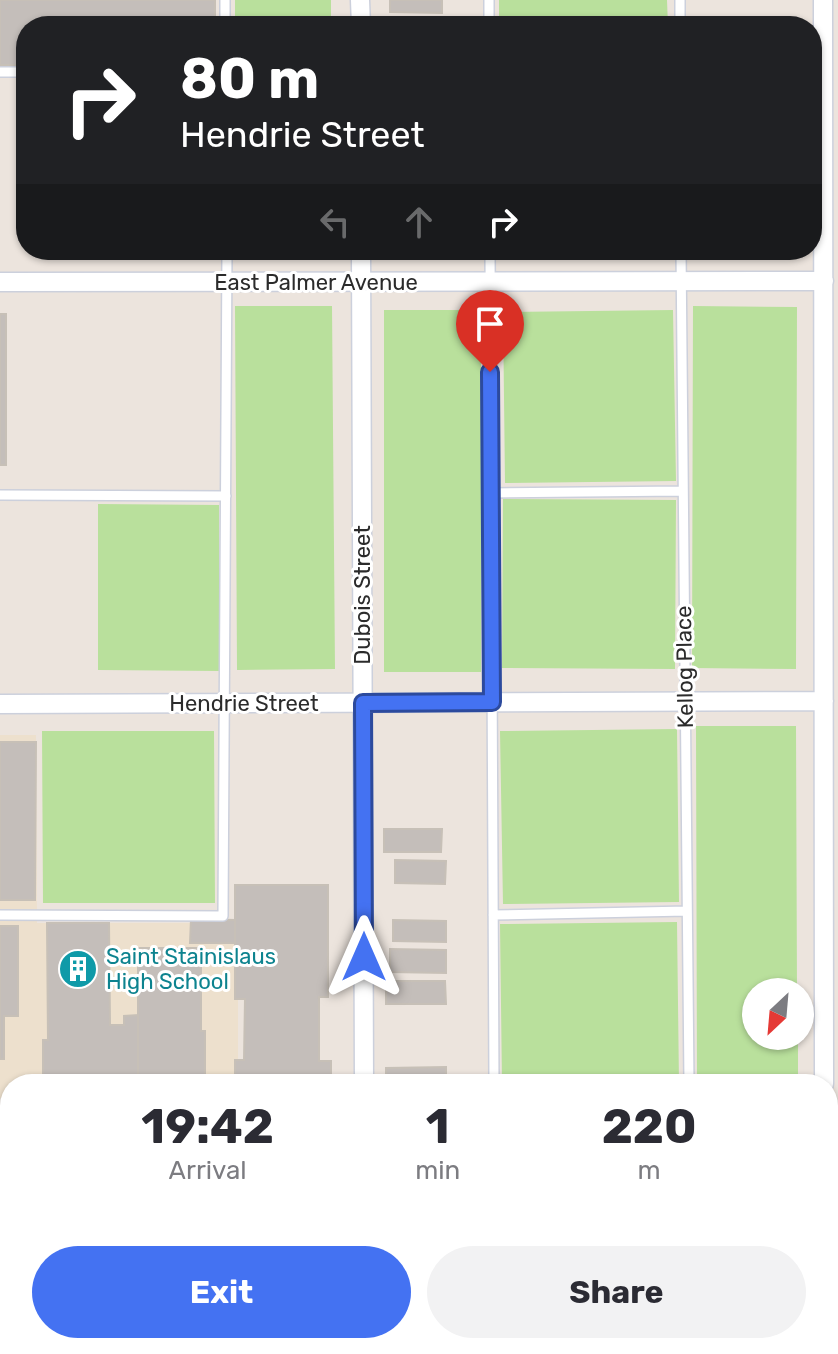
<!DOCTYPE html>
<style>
body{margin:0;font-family:Rubik,sans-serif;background:#f2f2f3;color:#2b2b33;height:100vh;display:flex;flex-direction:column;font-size:30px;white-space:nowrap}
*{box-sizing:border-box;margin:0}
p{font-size:26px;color:#7c7c81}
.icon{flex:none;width:44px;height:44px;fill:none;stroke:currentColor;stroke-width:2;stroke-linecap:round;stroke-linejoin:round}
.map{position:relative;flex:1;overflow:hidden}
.sheet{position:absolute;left:0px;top:1074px;width:838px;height:280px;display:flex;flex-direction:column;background:#fff;border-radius:32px 32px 0 0;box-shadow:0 2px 6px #0004}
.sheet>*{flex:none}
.banner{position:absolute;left:16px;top:16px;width:806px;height:244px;border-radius:32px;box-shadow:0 2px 6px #0004;background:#202124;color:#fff;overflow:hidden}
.needle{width:52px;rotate:206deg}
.tools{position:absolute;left:742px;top:978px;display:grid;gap:16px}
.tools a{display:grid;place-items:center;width:72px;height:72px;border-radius:50%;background:#fff;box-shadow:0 2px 6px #0004;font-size:40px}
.pin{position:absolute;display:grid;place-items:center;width:68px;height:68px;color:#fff;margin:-82px -34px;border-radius:50% 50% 50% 0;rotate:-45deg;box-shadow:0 0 8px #0007}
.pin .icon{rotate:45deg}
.me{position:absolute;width:88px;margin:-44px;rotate:0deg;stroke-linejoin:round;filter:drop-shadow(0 0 6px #0008)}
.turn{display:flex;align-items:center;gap:28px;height:168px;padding:0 32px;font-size:36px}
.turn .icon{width:104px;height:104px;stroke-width:2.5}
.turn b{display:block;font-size:56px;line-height:68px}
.lanes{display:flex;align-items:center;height:76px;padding:0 32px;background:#0003;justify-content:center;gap:40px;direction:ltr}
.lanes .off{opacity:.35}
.eta{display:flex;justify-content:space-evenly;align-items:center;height:136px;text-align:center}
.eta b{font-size:48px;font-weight:700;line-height:56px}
.cta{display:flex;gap:16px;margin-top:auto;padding:16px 32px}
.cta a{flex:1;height:92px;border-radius:48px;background:#4472f2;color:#fff;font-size:32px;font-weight:700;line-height:92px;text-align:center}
.cta a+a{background:#f2f2f3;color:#2b2b33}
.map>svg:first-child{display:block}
.education{fill:#ede0cd}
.green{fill:#b9e09c}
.building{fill:#c4beba;stroke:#c7c0b7;stroke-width:2}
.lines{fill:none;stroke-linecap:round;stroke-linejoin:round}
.service-casing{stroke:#ccd0dc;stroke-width:12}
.minor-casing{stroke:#ccd0dc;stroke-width:21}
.service{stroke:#fff;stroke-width:9}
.minor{stroke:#fff;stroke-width:18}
.route-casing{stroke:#2c4a9d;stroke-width:20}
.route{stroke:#4472f2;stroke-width:14}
.labels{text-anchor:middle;stroke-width:6;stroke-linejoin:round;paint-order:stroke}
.street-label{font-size:22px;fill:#2b2b2b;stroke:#fff}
.culture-label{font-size:22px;fill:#0d838f;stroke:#fff;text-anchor:start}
</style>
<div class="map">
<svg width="838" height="1354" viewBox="0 0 838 1354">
<rect width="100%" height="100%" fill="#ece4dd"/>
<path class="education" d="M0,735H36L37,923H238V1084H10V1098H0Z"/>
<path class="green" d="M235,0H331V26H235Z
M499,0H667L668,26H499Z
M235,306H332L335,669L237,670Z
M693,306L797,307L796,669L692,668Z
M384,310H481V672H384Z
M673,310L676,481L505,483L503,312Z
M503,499L676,500L675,669L502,668Z
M98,504L219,505V671L98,670Z
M696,726H796L797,992H756V1036H798V1084H697Z
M677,729L679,902L503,904L500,731Z
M42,731H214L215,903H43Z
M677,922L679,1084H502L500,924Z
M12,1344H190V1354H12Z
M701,1344H798L797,1354H701Z"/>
<path class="building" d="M0,0H215V26H26V65H0Z
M390,0H442V13L390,12Z
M0,314H6V465H0Z
M0,742H36L35,900H0Z
M384,829H442L441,852H384Z
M395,860L446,861L445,884L395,883Z
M235,885H328V997H319V1061H331V1080L314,1081V1075H252V1080H235V1060H244L245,999H235Z
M191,919L235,920V943H190Z
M393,920L446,921V942L393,941Z
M47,923H109L110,1025H124V1016L138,1015V1079L43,1080V1040H48Z
M0,926H18V1016H4V1059H0Z
M138,948H201V1031H205V1080L138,1079Z
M390,949L446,950V973L390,972Z
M386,981H445L446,1004H386Z
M446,1067V1084H386V1068Z"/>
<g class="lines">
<g class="service-casing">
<path id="service" d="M225,0V26
M489,0V26
M680,26V0
M0,72H26
M490,250L494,1084
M681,250L689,1084
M491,493L682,491
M0,495L226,496
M0,915L223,916L227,250
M493,915L687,911
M828,1288H838
M0,1323H10
M229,1354V1344
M493,1354V1344
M688,1354L689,1344"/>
</g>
<g class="minor-casing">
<path id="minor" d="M360,0L361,26
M823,0L824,1084
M361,250L364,1084
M0,282L824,281
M0,704L824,701
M0,1123H10
M365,1344V1354
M824,1354V1344"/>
</g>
<use href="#service" class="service"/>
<use href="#minor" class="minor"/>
</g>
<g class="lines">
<g class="route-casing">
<path id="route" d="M364,957L363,703L492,702L490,372"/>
</g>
<use href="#route" class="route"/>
</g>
<defs>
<g id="building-disc" transform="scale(2)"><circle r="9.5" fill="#0f9aa8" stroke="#fff"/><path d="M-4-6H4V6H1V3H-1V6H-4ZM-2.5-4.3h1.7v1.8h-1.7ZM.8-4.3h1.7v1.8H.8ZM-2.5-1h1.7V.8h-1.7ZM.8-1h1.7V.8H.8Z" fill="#fff"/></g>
</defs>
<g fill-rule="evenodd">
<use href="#building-disc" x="78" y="969"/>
</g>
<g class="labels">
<g class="street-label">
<text x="316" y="290">East Palmer Avenue</text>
<text transform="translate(362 595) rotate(-90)" y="8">Dubois Street</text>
<text transform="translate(684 667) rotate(-91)" y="8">Kellog Place</text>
<text x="244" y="711">Hendrie Street</text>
</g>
<g class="culture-label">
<text x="106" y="964">Saint Stainislaus<tspan x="106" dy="25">High School</tspan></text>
</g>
</g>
</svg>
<div class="tools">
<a><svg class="needle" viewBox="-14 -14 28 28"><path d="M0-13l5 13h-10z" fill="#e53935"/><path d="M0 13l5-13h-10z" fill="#7c7c81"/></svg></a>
</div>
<div class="pin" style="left:490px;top:372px;background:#d93025"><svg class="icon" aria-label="arrive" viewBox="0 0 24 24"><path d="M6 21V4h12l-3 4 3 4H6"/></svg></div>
<svg class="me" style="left:364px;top:957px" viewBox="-20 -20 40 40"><path d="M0-17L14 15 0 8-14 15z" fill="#4472f2" stroke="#fff" stroke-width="4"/></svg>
<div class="banner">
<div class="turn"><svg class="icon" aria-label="right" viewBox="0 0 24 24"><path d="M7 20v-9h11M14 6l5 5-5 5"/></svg><div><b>80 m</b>Hendrie Street</div></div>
<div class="lanes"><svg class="icon off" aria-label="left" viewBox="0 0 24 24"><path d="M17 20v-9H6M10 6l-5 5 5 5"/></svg><svg class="icon off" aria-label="ahead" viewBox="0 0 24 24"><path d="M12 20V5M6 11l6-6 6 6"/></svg><svg class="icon" aria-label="right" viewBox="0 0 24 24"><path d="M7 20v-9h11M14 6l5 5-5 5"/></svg></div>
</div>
<section class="sheet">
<div class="eta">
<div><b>19:42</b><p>Arrival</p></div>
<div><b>1</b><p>min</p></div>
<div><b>220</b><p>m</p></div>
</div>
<div class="cta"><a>Exit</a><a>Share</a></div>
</section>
</div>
